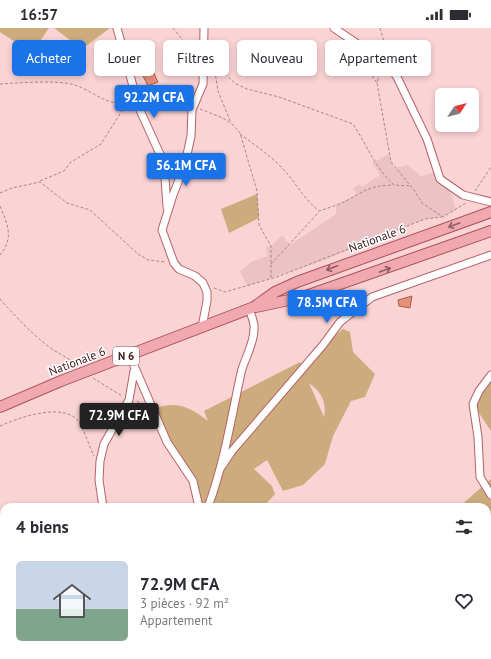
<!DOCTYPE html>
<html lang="fr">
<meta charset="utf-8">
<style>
:root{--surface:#fff;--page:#f2f2f3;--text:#2b2b33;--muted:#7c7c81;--accent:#1a73e8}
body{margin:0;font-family:"PT Sans",sans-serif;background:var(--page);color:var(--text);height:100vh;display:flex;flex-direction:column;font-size:15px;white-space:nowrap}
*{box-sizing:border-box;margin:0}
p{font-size:13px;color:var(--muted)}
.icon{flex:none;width:22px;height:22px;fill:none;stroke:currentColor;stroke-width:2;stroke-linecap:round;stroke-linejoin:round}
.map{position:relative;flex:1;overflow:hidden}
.details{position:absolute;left:0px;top:475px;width:491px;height:156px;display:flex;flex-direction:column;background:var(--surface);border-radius:12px 12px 0 0;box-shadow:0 2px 6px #0003}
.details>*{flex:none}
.hud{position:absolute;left:12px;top:12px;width:467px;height:36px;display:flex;gap:8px}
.needle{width:26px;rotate:55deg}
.tools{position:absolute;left:435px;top:60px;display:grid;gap:8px}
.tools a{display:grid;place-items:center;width:44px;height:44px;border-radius:6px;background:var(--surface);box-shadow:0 2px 6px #0003;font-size:20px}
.price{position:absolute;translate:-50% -34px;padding:0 9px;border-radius:4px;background:var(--accent);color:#fff;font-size:13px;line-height:26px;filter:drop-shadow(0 1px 2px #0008)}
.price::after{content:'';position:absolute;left:50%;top:24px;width:12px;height:9px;margin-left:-6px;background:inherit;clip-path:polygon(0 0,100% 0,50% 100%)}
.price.selected{background:#222;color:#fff}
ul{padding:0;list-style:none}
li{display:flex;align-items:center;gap:12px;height:100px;padding:0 16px}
li span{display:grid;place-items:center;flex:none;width:112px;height:80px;border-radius:6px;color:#555}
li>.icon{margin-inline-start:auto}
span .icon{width:48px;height:48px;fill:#fffc;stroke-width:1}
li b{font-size:17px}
h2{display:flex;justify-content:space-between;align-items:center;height:48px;padding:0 16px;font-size:17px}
.pill{padding:0 14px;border-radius:6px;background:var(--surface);box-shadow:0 2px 6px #0003;font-size:14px;line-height:36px}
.pill.selected{background:var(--accent);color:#fff}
.status{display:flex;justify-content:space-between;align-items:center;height:28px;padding:0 20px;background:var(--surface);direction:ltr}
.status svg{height:11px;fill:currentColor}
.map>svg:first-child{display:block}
.built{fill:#ecc3c4}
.green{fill:#ccab7c;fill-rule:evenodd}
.building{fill:#e59079;stroke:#ac5d47}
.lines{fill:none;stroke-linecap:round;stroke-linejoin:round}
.street-casing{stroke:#b66268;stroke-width:9}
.primary-casing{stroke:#ac535b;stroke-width:12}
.path{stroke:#ac8688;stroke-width:1;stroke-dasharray:3 2;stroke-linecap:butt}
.street{stroke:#fff;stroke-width:7}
.primary{stroke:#efa9af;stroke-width:10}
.oneway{stroke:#905e62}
.labels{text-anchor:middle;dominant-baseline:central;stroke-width:3;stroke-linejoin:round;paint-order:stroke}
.shield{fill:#fff;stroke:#7b6365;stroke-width:1}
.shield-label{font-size:11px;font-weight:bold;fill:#432023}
.street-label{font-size:12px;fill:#432023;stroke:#fff}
</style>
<div class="status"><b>16:57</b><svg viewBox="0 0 49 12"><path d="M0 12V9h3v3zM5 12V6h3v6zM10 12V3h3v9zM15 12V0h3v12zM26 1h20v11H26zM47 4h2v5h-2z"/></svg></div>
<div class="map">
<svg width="491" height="631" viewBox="0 0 491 631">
<rect width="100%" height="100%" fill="#fad3d4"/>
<path class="built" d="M 389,126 L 394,140 L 407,137 L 421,148 L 437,144 L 449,158 L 456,182 L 443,189 L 425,191 L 322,233 L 247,258 L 240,243 L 251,234 L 268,228 L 266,219 L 271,218 L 282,207 L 290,217 L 336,186 L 336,177 L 357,166 L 353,160 L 360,156 L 362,159 L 380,147 L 372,135 Z"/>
<path class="green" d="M 0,0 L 49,0 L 32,25 L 0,4 Z
M 54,0 L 110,0 L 82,21 Z
M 257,166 L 259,190 L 229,205 L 221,181 Z
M 343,301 L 350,304 L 353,324 L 375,346 L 365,369 L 351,373 L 333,408 L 325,436 L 303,457 L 283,463 L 267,432 L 254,441 L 272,458 L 275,466 L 263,479 L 199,479 L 193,453 L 152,382 C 174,372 189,378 208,393 L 204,383 L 300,334 L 304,343 L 323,317 ZM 309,355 C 321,364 327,373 324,389 Z
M 491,347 L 491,403 L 473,376 Z
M 491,451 L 491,631 L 427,631 L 425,627 L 487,627 L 487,479 L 459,479 Z"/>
<path class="building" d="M 144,25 L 158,54 L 148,58 L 134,30 Z
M 412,268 L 410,280 L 399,278 L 398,272 Z"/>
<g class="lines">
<g class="street-casing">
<path id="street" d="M 117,0 L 139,80 L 164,135 L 167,179
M 334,0 L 390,38 L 397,49 L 427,111 L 440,151 L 463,167 L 491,174
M 202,299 L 207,273 L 207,264 L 203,255 L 195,248 L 179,241 L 174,235 L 162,202 L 173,167 L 185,136 L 191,108 L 192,82 L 203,56 L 204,0
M 129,326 L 167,414 L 193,453 L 199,479
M 491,347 L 479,363 L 473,376 L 478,409 L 480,449 L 491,467
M 220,441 L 232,423 L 323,317 L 340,294 L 372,269 L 491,227
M 103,479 L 99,452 L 100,433 L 104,416 L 129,372 L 134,343
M 208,479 C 224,436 231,391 241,345 C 244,331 254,317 254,301 C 255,295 251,287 249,281
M 218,627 L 219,631
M 72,631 L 74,627"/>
</g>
<g class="primary-casing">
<path id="primary" d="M 256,279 L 303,269 L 491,203
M 0,379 L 61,353 L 254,279 L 275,264 L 297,254 L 491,184"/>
</g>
<path class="path" d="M 173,0 L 196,28
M 380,0 L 384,14 L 383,24
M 211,18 L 218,63 L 231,95
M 370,33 L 373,49 L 377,55
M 211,40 L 224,45 L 236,56 L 247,61 L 279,69 L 353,96 C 367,117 375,140 394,157 L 410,158
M 381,41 L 377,55 L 391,134 L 414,162 L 422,175 L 443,189 L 466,175
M 0,56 C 20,55 51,52 71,56 C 91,60 110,83 130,72
M 142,67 L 173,60 L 189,71
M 200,81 L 223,90 L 232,96 L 240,105 L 257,163 L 259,197 L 271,218 L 271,250
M 240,106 C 255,117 271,128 283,141 C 297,156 303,170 319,183 C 328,180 338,177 346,173 C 367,162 368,158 393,157
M 40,153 L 64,143 L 71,134 L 101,116 L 128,73
M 475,163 L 491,139
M 0,165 L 12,160 L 40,154 L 67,175 L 90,182 L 138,226 L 148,232 L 166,234
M 0,178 C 8,197 14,210 0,227
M 271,236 L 319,184
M 214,260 L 225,264 L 277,249 L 425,191 L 442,189
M 0,271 C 15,288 31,305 49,319 C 59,326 69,330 78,338
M 93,350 L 122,368
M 137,373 L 143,377
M 0,398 C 18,390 64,373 79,394 C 85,404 89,418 94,428"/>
<use href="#street" class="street"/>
<use href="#primary" class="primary"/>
</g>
<defs><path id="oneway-shaft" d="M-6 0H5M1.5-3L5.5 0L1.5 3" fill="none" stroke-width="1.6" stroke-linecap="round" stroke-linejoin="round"/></defs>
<g class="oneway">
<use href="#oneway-shaft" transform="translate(454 197) rotate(160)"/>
<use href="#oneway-shaft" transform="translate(332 240) rotate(159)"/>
<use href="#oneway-shaft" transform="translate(385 242) rotate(-20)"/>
</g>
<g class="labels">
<rect class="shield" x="113" y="319" width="26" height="18" rx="3"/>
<g class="shield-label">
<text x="126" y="328">N 6</text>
</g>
<g class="street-label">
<text transform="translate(377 210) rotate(-20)">Nationale 6</text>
<text transform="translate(77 333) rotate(-21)">Nationale 6</text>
</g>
</g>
</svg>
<div class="tools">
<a><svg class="needle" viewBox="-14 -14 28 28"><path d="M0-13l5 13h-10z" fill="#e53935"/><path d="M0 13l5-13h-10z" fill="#7c7c81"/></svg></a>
</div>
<b class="price" style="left:154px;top:91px">92.2M CFA</b>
<b class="price" style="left:186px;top:159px">56.1M CFA</b>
<b class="price" style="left:327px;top:296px">78.5M CFA</b>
<b class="price selected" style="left:119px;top:409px">72.9M CFA</b>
<div class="hud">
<a class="pill selected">Acheter</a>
<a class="pill">Louer</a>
<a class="pill">Filtres</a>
<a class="pill">Nouveau</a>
<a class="pill">Appartement</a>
</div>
<section class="details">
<h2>4 biens<svg class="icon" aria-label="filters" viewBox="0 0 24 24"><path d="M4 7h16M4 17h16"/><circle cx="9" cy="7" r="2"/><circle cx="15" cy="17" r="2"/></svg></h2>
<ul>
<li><span style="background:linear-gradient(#c9d6e8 60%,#7fa58c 0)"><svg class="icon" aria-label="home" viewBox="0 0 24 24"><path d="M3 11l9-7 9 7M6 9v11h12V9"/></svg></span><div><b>72.9M CFA</b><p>3 pièces · 92 m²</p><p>Appartement</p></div><svg class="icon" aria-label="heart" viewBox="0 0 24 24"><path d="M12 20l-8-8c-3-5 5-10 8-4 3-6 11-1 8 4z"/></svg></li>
</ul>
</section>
</div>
